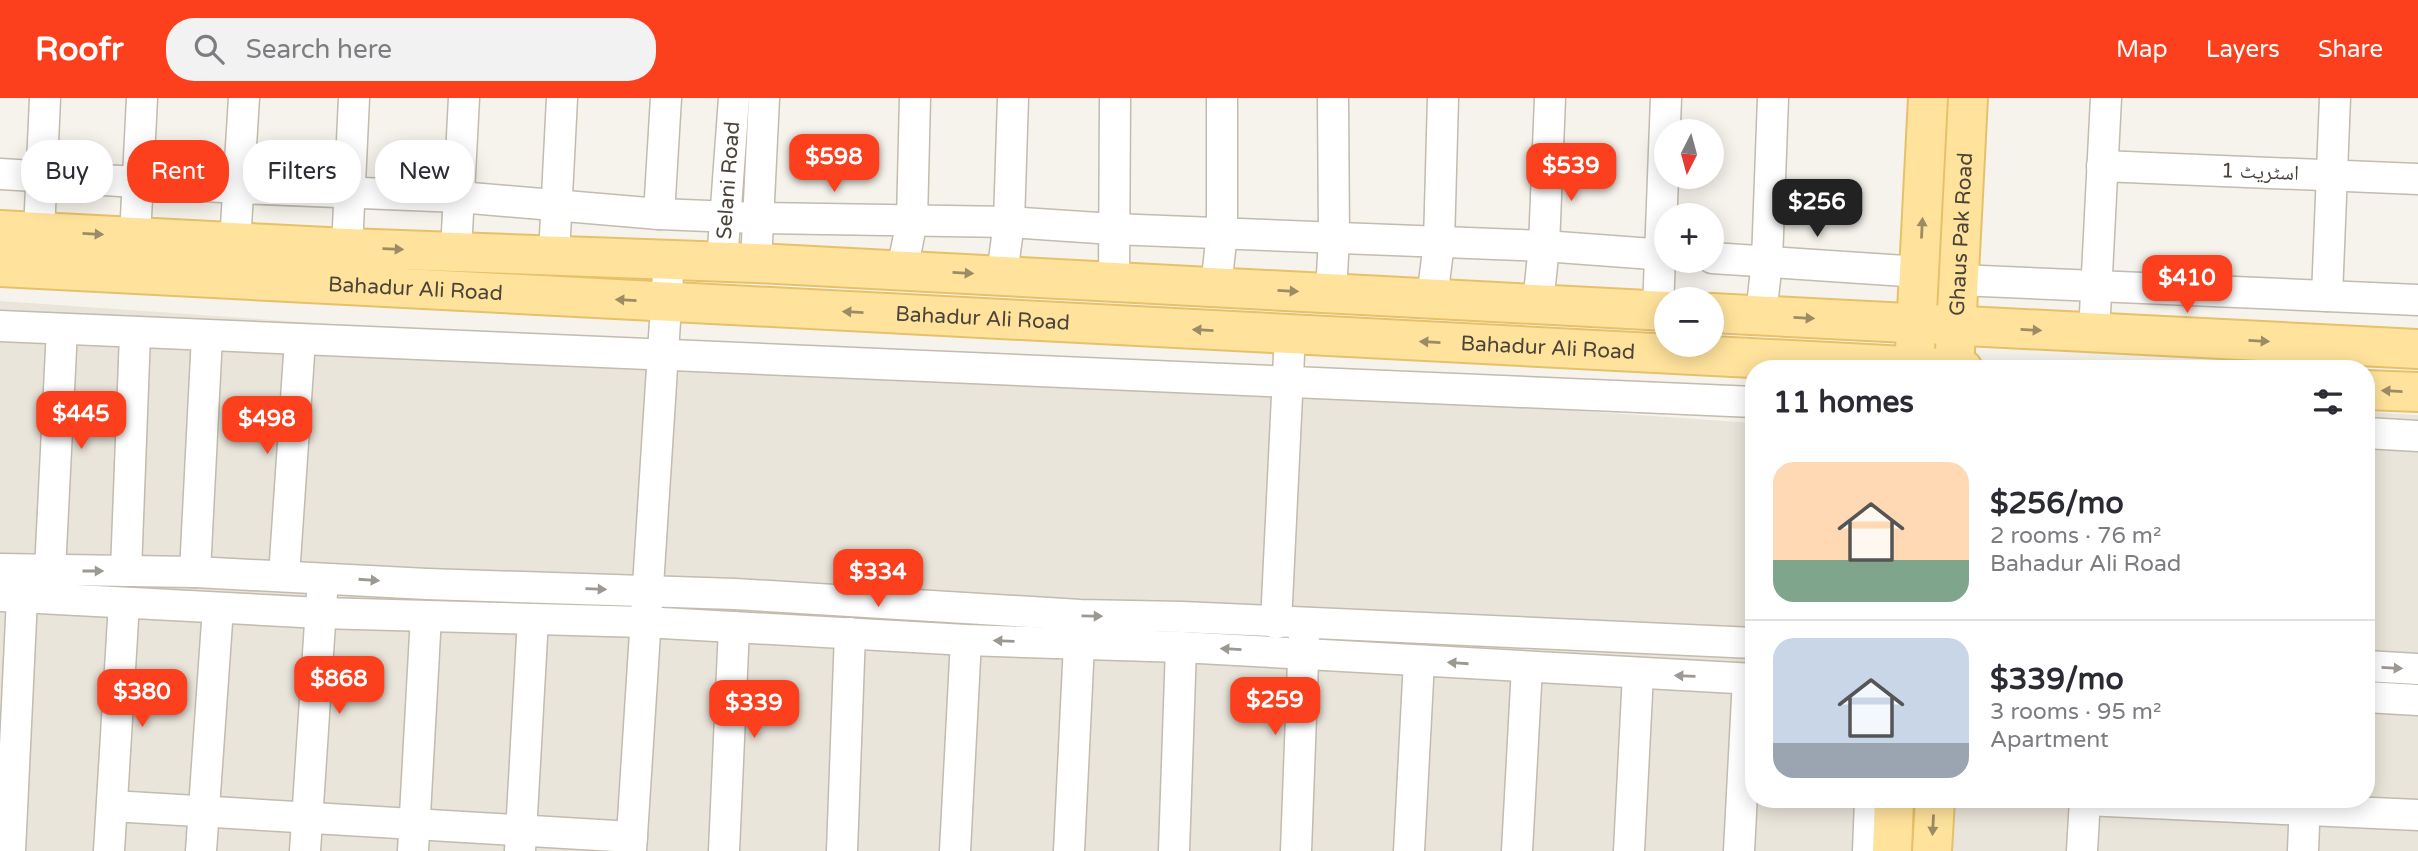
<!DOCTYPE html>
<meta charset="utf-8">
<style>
:root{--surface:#fff;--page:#f2f2f3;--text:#2b2b33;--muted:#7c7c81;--line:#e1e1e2;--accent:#fc3f1d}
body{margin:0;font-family:"Varela Round","Noto Naskh Arabic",sans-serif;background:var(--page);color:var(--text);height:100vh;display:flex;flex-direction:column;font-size:26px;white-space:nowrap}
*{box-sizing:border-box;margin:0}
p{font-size:23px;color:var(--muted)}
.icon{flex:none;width:38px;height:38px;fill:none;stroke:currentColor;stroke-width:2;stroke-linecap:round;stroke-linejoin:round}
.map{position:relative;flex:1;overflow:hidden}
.sheet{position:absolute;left:1745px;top:262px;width:630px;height:448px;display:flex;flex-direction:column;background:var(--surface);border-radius:28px;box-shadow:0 4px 18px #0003}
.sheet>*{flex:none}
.banner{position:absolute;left:21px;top:42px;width:665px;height:63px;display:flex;gap:14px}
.needle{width:46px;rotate:186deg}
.controls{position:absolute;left:1654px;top:21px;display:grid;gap:14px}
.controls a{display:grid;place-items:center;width:70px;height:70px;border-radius:50%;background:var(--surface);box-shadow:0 4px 18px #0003;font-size:35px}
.price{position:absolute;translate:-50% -60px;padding:0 16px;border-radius:14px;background:var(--accent);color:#fff;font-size:23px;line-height:46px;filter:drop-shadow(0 2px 4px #0008)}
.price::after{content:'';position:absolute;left:50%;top:42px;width:21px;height:16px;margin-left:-10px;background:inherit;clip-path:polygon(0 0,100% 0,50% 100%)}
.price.active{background:#222;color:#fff}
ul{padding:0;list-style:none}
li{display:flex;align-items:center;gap:21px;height:175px;padding:0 28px}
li+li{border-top:2px solid var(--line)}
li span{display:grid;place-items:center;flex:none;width:196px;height:140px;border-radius:21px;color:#555}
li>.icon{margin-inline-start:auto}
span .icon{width:84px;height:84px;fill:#fffc;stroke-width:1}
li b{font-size:30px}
h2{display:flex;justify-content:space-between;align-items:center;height:84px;padding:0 28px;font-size:30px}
.pill{padding:0 24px;border-radius:28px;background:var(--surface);box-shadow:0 4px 18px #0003;font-size:24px;line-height:63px}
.pill.active{background:var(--accent);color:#fff}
header{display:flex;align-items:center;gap:42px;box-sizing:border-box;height:98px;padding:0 35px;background:var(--accent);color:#fff}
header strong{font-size:33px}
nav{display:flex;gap:38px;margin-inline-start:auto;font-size:24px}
.search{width:490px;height:63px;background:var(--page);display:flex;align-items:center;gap:18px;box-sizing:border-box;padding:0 24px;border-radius:28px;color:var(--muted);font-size:26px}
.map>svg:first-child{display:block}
.residential{fill:#eae5da}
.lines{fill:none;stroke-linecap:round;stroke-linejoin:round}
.minor-casing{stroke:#c2bbae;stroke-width:33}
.major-casing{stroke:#e6c16a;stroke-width:42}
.minor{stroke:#fff;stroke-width:30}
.major{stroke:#ffe39c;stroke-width:38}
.oneway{fill:#9c8c66}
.oneway2{fill:#9c9892}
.labels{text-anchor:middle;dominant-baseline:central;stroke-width:5;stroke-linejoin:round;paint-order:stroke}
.street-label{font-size:21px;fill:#4b4439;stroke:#fff}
</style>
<header>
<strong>Roofr</strong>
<div class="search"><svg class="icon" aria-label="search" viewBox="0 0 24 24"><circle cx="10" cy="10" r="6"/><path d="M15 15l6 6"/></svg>Search here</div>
<nav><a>Map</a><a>Layers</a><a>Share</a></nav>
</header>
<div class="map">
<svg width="2418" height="753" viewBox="0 0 2418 753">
<rect width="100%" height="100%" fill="#f6f3ec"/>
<path class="residential" d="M 0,203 L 1753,325 L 1754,702 L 1861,702 L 1859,753 L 0,753 Z
M 2366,314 L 2418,317 L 2418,753 L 1948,753 L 1951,702 L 2366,702 Z"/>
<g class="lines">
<g class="minor-casing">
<g id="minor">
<path d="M 2102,68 L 2418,81"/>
<path d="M 0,76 L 239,90 L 459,99 L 659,116 L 757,120 L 1009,124 L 1113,131 L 1544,148 L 1666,157"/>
<path d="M 659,116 L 666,0"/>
<path d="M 39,134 L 45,0"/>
<path d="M 135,139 L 142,0"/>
<path d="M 235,144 L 244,0"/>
<path d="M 347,150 L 354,0"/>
<path d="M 456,153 L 464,0"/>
<path d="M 554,157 L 562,0"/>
<path d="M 1712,160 L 1920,174"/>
<path id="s1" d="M 722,164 L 734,0"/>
<path d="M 756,165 L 764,0"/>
<path d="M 902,172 L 912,123 L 915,0"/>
<path d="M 1002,177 L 1009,124 L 1013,0"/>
<path d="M 1959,182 L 2418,202"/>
<path d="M 1114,184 L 1115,0"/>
<path d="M 1216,189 L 1222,135 L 1222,0"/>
<path d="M 1331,195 L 1334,140 L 1333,0"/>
<path d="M 2327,198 L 2335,0"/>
<path d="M 1432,200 L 1439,145 L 1443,0"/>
<path d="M 1538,206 L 1544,148 L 1550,0"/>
<path d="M 1658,212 L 1666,0"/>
<path d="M 1761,217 L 1767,163 L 1773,0"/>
<path d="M 0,228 L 1754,304"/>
<path d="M 2094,235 L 2106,0"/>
<path d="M 2366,335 L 2418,338"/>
<path d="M 0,471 L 195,474 L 427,486 L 735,496 L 1080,517 L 1182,519 L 1754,545"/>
<path d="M 50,473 L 62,231"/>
<path d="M 126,473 L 135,236"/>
<path d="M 195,474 L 207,238"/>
<path d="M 284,478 L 300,242"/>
<path d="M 0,498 L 320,515 L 644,524 L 966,542 L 1181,549 L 1754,581"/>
<path d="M 1276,525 L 1290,236"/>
<path d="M 2366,568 L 2418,571"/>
<path d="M 2366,599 L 2418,602"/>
<path d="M 2085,702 L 2418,717"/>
<path d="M 112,708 L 632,739"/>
<path d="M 10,753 L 22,500"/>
<path d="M 109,753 L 124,505"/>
<path d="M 201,753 L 218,510"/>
<path d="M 305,753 L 322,495"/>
<path d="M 413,753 L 426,518"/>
<path d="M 520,753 L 533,521"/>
<path d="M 631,753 L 669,161"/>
<path d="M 724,753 L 734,529"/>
<path d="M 842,753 L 850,535"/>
<path d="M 955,753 L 966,542"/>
<path d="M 1069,753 L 1079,546"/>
<path d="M 1174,753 L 1181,549"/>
<path d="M 1296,753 L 1304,537"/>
<path d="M 1409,753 L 1419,563"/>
<path d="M 1517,753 L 1527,569"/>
<path d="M 1629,753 L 1638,576"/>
<path d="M 1739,753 L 1748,581"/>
<path d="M 1868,753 L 1870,702"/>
<path d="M 2082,753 L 2085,702"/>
<path d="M 2303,753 L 2305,702"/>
</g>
</g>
<g class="major-casing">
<g id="major">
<path d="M 0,132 L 347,150 L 756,165 L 1666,213"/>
<path id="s2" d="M 0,169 L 1963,271"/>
<path d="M 1712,215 L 2418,251"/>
<path d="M 1915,252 L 1928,0"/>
<path id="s3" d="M 1955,253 L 1968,0"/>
<path d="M 2366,292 L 2418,294"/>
<path d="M 1892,753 L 1894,702"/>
<path d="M 1932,753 L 1935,702"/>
</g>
</g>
<use href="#minor" class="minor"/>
<use href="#major" class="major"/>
</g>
<defs><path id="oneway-solid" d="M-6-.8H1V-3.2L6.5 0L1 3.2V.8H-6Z" transform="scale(1.75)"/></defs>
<g class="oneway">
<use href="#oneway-solid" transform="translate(1922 130) rotate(-87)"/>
<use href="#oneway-solid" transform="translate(93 136) rotate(3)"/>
<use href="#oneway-solid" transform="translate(393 151) rotate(2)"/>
<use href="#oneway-solid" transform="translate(963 175) rotate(3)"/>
<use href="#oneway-solid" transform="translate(1288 193) rotate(3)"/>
<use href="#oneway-solid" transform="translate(626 202) rotate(-177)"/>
<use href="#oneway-solid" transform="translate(853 214) rotate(-177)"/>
<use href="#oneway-solid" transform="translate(1804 220) rotate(3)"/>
<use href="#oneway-solid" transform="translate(1203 232) rotate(-177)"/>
<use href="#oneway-solid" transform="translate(2031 232) rotate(3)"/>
<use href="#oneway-solid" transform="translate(2259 243) rotate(3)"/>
<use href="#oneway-solid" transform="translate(1430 244) rotate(-177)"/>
<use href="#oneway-solid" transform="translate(2392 293) rotate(-177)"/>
<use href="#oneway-solid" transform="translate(1933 727) rotate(93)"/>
</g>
<g class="oneway2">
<use href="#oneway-solid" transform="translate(93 473)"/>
<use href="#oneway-solid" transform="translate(369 482) rotate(4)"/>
<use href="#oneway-solid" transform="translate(596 491) rotate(2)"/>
<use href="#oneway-solid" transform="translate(1092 518) rotate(1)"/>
<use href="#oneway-solid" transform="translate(1004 543) rotate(-178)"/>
<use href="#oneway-solid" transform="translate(1231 551) rotate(-177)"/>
<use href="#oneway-solid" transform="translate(1458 565) rotate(-176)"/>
<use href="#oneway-solid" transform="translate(2392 570) rotate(3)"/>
<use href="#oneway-solid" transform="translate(1685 578) rotate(-178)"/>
</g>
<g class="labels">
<g class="street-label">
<text transform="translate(2260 74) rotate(2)">اسٹریٹ 1</text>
<text stroke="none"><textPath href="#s1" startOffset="82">Selani Road</textPath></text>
<text stroke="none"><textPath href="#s3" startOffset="117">Ghaus Pak Road</textPath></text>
<text stroke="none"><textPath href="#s2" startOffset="416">Bahadur Ali Road</textPath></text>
<text stroke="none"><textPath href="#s2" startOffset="984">Bahadur Ali Road</textPath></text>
<text stroke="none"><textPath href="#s2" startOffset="1550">Bahadur Ali Road</textPath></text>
</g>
</g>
</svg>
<div class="controls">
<a><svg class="needle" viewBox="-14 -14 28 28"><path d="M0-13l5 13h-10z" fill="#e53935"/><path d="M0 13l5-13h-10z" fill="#7c7c81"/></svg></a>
<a>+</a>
<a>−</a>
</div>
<b class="price" style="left:834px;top:96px">$598</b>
<b class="price" style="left:1571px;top:105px">$539</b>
<b class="price active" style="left:1817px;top:141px">$256</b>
<b class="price" style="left:2187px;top:217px">$410</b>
<b class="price" style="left:81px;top:353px">$445</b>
<b class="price" style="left:267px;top:358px">$498</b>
<b class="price" style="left:878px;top:511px">$334</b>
<b class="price" style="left:339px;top:618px">$868</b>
<b class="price" style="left:142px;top:631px">$380</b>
<b class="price" style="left:1275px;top:639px">$259</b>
<b class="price" style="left:754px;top:642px">$339</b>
<div class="banner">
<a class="pill">Buy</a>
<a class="pill active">Rent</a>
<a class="pill">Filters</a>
<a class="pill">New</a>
</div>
<section class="sheet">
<h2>11 homes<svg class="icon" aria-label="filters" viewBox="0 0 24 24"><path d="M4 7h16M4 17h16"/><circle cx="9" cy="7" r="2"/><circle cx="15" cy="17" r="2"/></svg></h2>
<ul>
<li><span style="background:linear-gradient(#ffd9b3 70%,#7fa58c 0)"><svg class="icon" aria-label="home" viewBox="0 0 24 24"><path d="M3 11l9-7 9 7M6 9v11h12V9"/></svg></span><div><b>$256/mo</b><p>2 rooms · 76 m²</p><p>Bahadur Ali Road</p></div></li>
<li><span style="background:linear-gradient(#c9d6e8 75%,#9aa5b1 0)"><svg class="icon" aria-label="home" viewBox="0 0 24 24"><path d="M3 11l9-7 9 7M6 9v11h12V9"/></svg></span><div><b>$339/mo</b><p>3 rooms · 95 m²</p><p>Apartment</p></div></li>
</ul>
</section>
</div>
